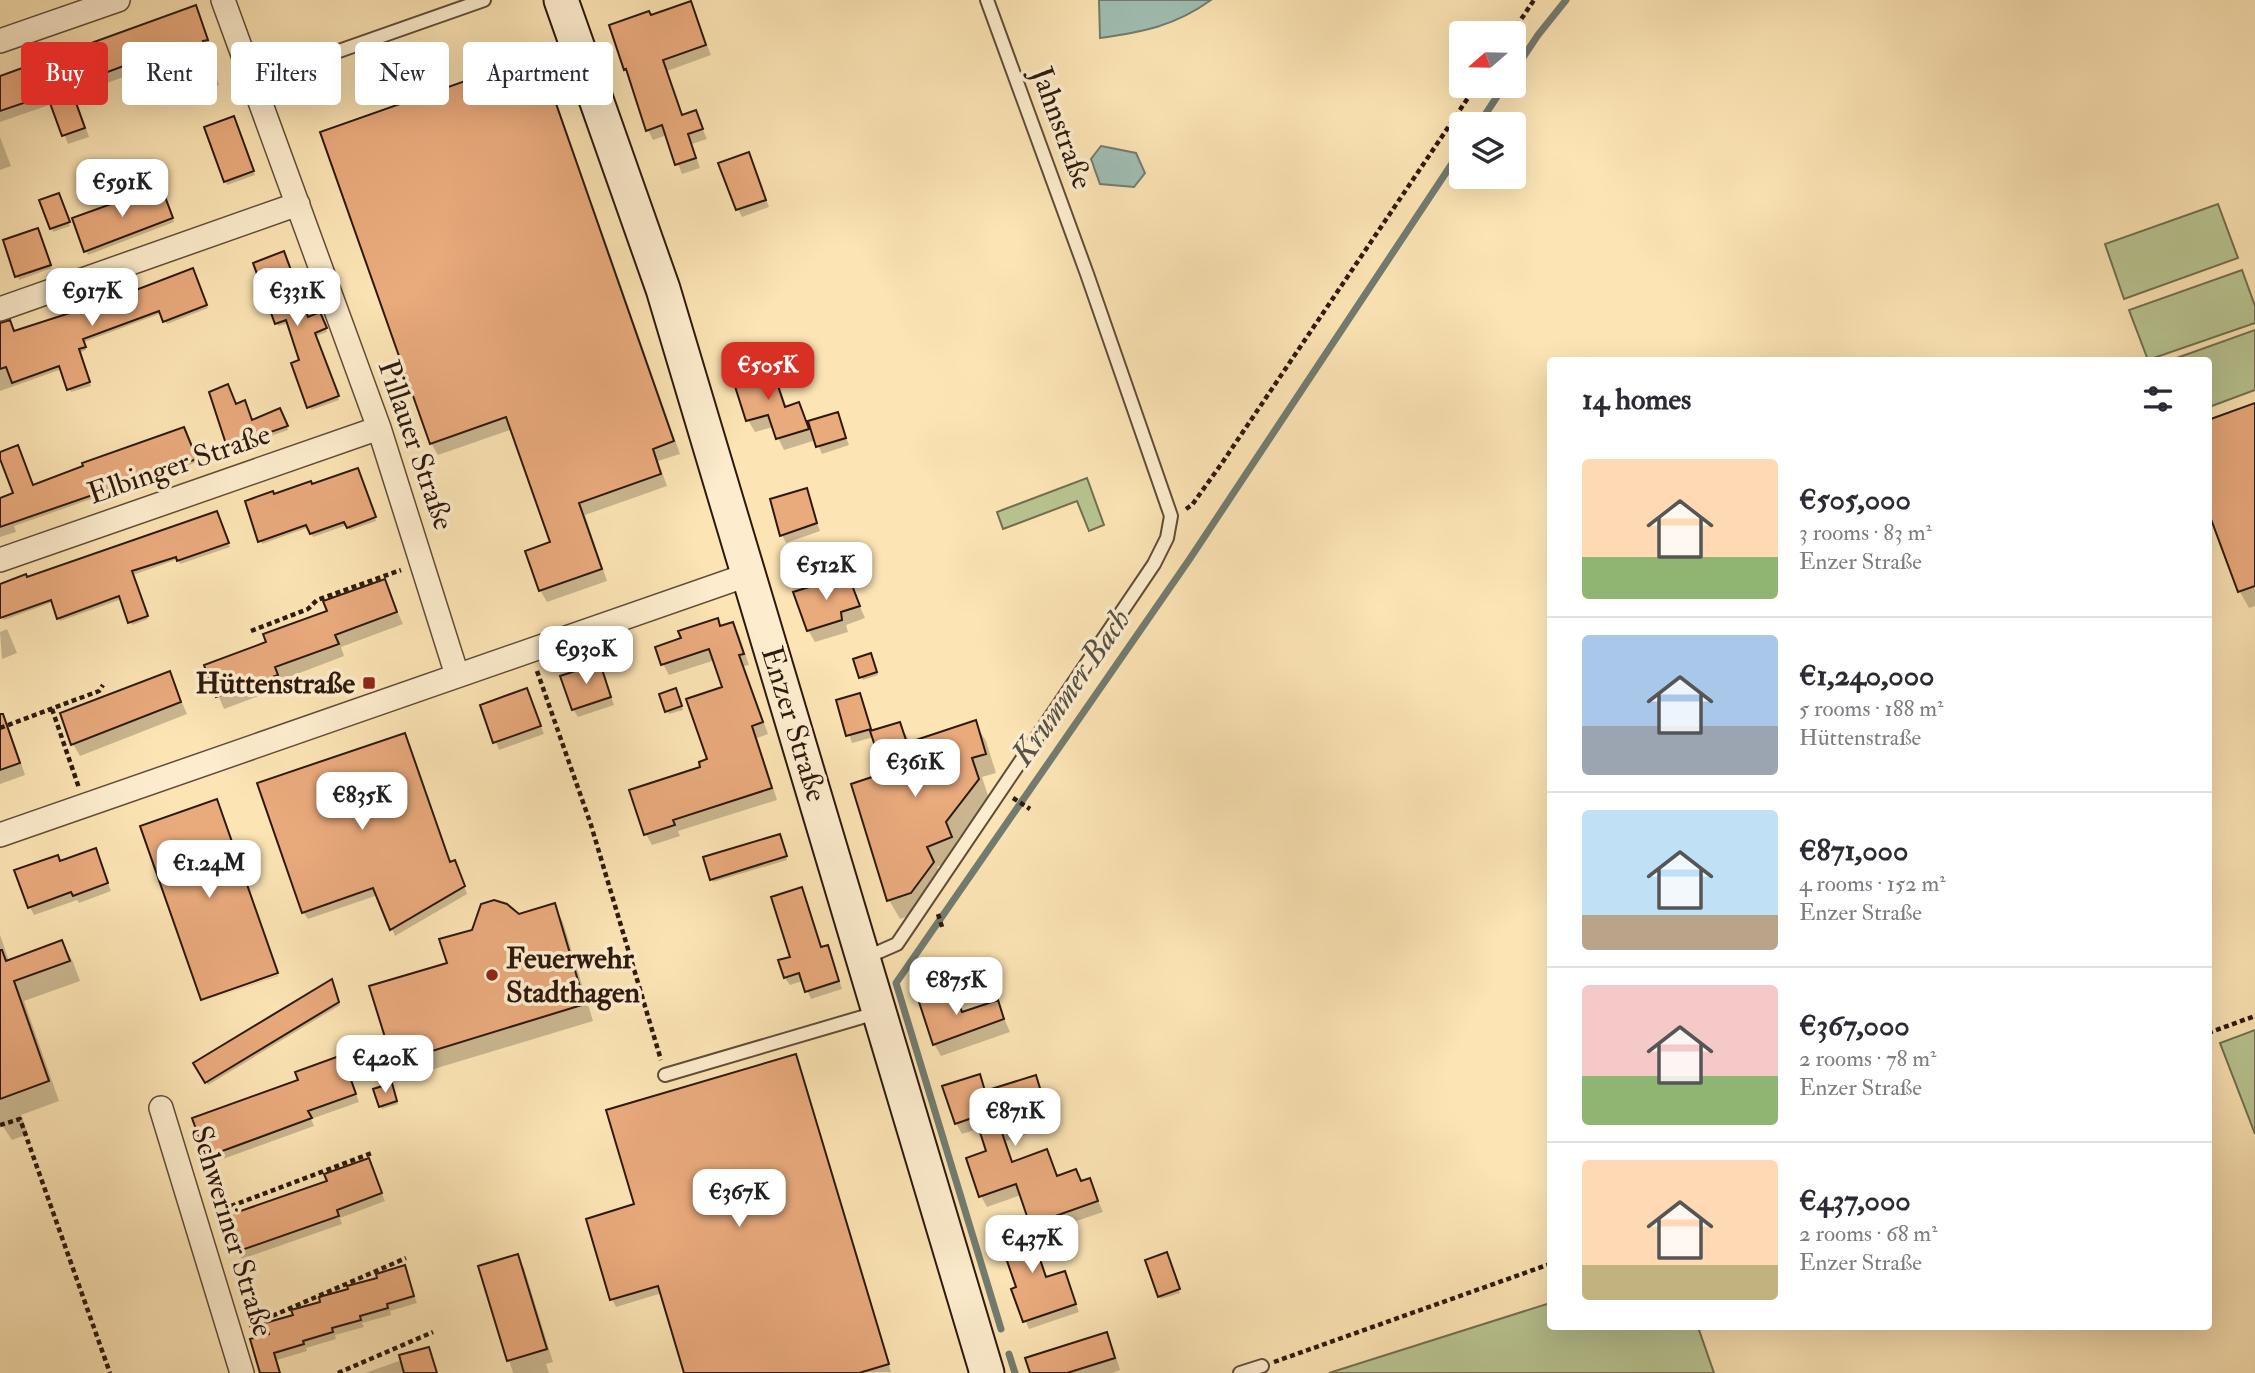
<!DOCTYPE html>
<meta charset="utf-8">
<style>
:root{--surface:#fff;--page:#f2f2f3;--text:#2b2b33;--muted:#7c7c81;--line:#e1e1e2;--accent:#d93025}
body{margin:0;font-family:"IM FELL Double Pica",serif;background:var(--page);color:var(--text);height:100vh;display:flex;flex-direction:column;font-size:26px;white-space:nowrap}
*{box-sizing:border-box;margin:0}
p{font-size:23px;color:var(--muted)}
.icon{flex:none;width:38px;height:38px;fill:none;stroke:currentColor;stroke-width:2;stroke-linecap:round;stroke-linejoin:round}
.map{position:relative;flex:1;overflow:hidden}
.panel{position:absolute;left:1547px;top:357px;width:665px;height:973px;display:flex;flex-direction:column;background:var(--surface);border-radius:7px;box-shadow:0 7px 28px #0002}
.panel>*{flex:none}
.banner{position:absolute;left:21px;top:42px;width:665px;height:63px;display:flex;gap:14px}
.needle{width:46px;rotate:250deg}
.buttons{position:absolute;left:1449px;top:21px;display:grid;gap:14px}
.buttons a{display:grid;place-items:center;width:77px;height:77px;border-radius:7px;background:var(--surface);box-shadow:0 7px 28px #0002;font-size:35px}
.price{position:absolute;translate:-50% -60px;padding:0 16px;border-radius:14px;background:#fff;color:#222;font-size:23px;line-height:46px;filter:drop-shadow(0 2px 4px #0008)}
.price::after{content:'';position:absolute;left:50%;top:42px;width:21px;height:16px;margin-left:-10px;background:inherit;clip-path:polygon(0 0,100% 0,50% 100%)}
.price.active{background:var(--accent);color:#fff}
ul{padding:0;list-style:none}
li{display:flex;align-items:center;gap:21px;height:175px;padding:0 35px}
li+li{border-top:2px solid var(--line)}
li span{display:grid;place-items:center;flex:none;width:196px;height:140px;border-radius:7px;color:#555}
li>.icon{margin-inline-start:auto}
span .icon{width:84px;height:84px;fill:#fffc;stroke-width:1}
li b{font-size:30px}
h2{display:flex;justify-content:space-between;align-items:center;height:84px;padding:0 35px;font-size:30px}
.chip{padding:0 24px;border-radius:7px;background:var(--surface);box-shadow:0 7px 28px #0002;font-size:24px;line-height:63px}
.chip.active{background:var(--accent);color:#fff}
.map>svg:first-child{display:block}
.green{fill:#b8c592;stroke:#726f50;stroke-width:2}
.water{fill:#a0beb2;stroke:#727c70;stroke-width:2}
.shadow{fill:#0003}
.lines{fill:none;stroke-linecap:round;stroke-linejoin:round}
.stream{stroke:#727c70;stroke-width:7}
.building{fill:#e9aa7c;stroke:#2d190e;stroke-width:2}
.lane-casing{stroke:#614c38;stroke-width:16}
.street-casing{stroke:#614c38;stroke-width:26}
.secondary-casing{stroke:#2d190e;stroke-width:37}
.path{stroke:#2d190e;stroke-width:4.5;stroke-dasharray:5 3.5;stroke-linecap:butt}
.lane{stroke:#fdedce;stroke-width:12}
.street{stroke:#fdedce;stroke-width:23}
.secondary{stroke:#fdedce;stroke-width:33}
.poi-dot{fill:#8f2418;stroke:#fdedce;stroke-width:2.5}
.labels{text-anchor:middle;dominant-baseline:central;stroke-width:7;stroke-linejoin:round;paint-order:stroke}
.street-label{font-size:30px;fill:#2d190e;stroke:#fdedce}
.poi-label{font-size:30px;font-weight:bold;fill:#2d190e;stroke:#fdedce;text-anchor:end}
.water-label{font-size:32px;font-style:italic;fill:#555347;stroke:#fdedce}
</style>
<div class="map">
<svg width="2255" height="1373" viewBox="0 0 2255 1373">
<rect width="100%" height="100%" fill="#fce4b4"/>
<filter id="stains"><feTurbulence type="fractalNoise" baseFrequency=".00286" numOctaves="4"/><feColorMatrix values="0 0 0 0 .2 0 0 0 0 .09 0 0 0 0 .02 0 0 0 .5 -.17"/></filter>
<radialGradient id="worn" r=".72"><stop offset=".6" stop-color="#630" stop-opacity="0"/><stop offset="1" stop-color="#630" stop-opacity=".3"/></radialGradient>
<path class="green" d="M 2218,204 L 2238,258 L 2124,299 L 2105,244 Z
M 2242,270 L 2255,306 L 2255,323 L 2148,360 L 2129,310 Z
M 2255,330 L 2255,390 L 2209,407 L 2208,360 L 2171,360 Z
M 1087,478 L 1104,525 L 1089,531 L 1077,501 L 1003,529 L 997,512 Z
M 2255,1030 L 2255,1134 L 2220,1043 Z
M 1550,1303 L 1550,1326 L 1698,1327 L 1714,1373 L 1329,1373 Z"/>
<path class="water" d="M 1099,0 L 1211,0 C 1175,26 1143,32 1100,38 Z
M 1101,146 L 1136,153 L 1145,173 L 1134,187 L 1100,184 L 1091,159 Z"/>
<path class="shadow" d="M 690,3 L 711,55 L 667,71 L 683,116 L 695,112 L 707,139 L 692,144 L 700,168 L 682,174 L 667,135 L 653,140 L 648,130 L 631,79 L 626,69 L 651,17 Z
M 195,7 L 212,49 L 207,51 L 219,85 L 200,91 L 187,58 L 150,71 L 148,68 L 74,95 L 89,137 L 68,144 L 52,104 L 0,122 L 0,77 Z
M 538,57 L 545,69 L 680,454 L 658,461 L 667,486 L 585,515 L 607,581 L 547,602 L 540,590 L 552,543 L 513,429 L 438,455 L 431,443 Z
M 235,121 L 255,175 L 227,185 L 206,128 Z
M 0,137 L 11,166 L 0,170 Z
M 752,162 L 769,207 L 742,217 L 738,209 Z
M 162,191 L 174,222 L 88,255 L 74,219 Z
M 60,199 L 70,226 L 53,232 L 42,201 Z
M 39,233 L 52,268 L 19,280 L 5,241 Z
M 284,253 L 308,319 L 321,317 L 327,332 L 316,336 L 339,400 L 311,410 L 301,362 L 289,323 L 278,326 L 277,323 Z
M 194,273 L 208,308 L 167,324 L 162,313 L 84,342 L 86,350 L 79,353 L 91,386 L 71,392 L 62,369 L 0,391 L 0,336 Z
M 770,367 L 777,379 L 787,408 L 798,404 L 808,423 L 837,414 L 849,445 L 822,454 L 816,440 L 784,450 L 773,427 L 755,432 L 748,420 Z
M 211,393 L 252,422 L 282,413 L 288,430 L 230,450 Z
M 2255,405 L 2255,606 L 2249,608 L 2240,592 L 2208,505 Z
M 185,432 L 197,462 L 14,526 L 16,532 L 0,537 L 0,500 Z
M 359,473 L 376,521 L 350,530 L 347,525 L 313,537 L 309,527 L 262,544 L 247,502 Z
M 806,490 L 820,531 L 786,543 L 782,535 Z
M 218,516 L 230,547 L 180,564 L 178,559 L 133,575 L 148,619 L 132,625 L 122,599 L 60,621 L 53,602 L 4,620 L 2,617 L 0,611 L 0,585 L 27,579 Z
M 847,577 L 865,618 L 846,625 L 848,632 L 815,642 L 808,630 Z
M 384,581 L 403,624 L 341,647 L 344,656 L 281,680 L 283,687 L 224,709 L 206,666 L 268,643 Z
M 717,620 L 721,628 L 733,624 L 739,635 L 749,665 L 744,666 L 768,734 L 757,738 L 777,800 L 678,831 L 680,836 L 652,845 L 646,834 L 709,760 L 724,688 L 715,660 L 669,675 L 663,664 L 683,639 Z
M 7,629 L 17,653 L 2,659 L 0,632 Z
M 872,658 L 878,675 L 863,680 L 861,677 Z
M 169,673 L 187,714 L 80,756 L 73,744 Z
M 603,673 L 614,705 L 578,717 L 573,709 Z
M 527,690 L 544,734 L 499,750 L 482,706 Z
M 677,693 L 683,710 L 669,714 L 667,711 Z
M 859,695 L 872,732 L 899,724 L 911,743 L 975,723 L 986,741 L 996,773 L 982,777 L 989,799 L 956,842 L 961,856 L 937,867 L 944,882 L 922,912 L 900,919 L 889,900 L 886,774 L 874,737 L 852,743 L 838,702 Z
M 8,733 L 15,745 L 25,775 L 0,784 L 0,736 Z
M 404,735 L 450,863 L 458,869 L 467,894 L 395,936 L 378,895 L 308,919 L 303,912 Z
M 781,839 L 787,860 L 713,882 L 711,879 Z
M 95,850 L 111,891 L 79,903 L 77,900 L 34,915 L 30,907 L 60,863 Z
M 801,889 L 822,948 L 827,947 L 831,955 L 842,989 L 811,999 L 803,981 L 790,985 L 785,978 L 792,958 Z
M 554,906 L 563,922 L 593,1021 L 404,1078 L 395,1062 L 449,964 L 518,916 Z
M 0,935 L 9,961 L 62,942 L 73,962 L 80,981 L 24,1001 L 59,1101 L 21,1115 L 28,1134 L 12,1140 L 0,1122 Z
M 278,975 L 278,976 L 204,1001 Z
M 333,984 L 340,1005 L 208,1085 L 195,1064 Z
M 954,993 L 963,1013 L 997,1002 L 1010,1032 L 941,1056 L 934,1044 Z
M 795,1056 L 799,1063 L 891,1372 L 686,1373 L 662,1293 L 616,1307 L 612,1299 L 636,1206 Z
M 345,1065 L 359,1102 L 311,1119 L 314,1126 L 212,1163 L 208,1156 L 300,1081 Z
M 979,1076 L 987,1092 L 1035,1077 L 1041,1087 L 1052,1126 L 1006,1141 L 1013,1164 L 1046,1152 L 1058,1178 L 1082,1183 L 1089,1180 L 1103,1212 L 1038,1234 L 1021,1195 L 987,1207 L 981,1196 L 988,1152 L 980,1128 L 962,1134 L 956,1123 Z
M 393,1088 L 398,1104 L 382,1109 L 380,1106 Z
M 368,1160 L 385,1201 L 340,1218 L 342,1224 L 242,1259 L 226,1218 L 329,1182 Z
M 1029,1228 L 1047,1278 L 1064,1273 L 1079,1312 L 1029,1329 L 1013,1290 L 1019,1288 Z
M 517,1256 L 524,1268 L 553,1362 L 546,1364 L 549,1373 L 513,1373 L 481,1267 Z
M 1168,1258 L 1180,1293 L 1161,1299 L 1159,1296 Z
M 404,1267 L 417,1303 L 390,1311 L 391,1315 L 362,1323 L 364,1327 L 335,1335 L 336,1339 L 306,1348 L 307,1351 L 277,1360 L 280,1372 L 261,1373 L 271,1335 L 295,1316 Z
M 1106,1335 L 1113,1347 L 1120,1370 L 1112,1373 L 1032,1373 Z
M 428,1349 L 437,1373 L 365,1373 L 402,1360 Z"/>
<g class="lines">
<path class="stream" d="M 1514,71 L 1538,35 L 1566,0
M 1479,124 L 1504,86
M 1001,1329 L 896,983 L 1189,560 L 1461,150
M 1009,1354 L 1015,1373"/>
</g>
<path class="building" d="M 691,1 L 706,45 L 663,60 L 682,115 L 696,110 L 703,129 L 688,134 L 696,158 L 675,165 L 662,125 L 646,131 L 626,69 L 624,70 L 609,25 L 649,11 L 651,15 Z
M 196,5 L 208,40 L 203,41 L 216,75 L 194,83 L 182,49 L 143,63 L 142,59 L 70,86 L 85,128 L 62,136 L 47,95 L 0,111 L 0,76 Z
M 539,55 L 674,441 L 653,449 L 661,474 L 579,503 L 602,569 L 539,591 L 525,551 L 550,542 L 506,417 L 430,444 L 320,132 Z
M 234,116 L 254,171 L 224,182 L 204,127 Z
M 749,152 L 766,200 L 736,210 L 718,163 Z
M 161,186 L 173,218 L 84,252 L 72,218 Z
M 59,193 L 70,222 L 50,229 L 39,200 Z
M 38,228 L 51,265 L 15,277 L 3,240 Z
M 284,251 L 308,317 L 320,312 L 327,328 L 315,333 L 339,396 L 307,408 L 291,363 L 299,360 L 286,320 L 275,324 L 253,263 Z
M 193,268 L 207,305 L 163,322 L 159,311 L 83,339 L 86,347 L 79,349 L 90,382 L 67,390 L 59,366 L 12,383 L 6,367 L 0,369 L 0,323 L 10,320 L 14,331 L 101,303 L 100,301 L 135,287 L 136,290 Z
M 771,365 L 785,407 L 799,402 L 809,429 L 776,439 L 768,415 L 746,421 L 732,377 Z
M 228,384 L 236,404 L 245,400 L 252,420 L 280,408 L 288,426 L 227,447 L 209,392 Z
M 2255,403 L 2255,586 L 2238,592 L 2208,511 L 2208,420 Z
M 838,412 L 846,438 L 816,447 L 808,421 Z
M 184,427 L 197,459 L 0,527 L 0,498 L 13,493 L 0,459 L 0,452 L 18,445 L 33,485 L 83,466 L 82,463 Z
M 358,468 L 376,517 L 347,528 L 344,522 L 310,534 L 306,525 L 258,542 L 245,501 L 273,491 L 274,494 L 311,481 L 312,484 Z
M 807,488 L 817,523 L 780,536 L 770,499 Z
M 217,511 L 229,543 L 177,561 L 176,557 L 132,571 L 148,616 L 128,623 L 119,596 L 57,619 L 51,600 L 0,618 L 0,584 L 26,574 L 27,577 Z
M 848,575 L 860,606 L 841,612 L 842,620 L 807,631 L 793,592 Z
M 385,579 L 397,612 L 335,635 L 339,644 L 275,667 L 278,675 L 216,697 L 204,665 L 266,642 L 263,634 L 327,611 L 323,601 Z
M 718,618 L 720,626 L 733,622 L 744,654 L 739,655 L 763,722 L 752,726 L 772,788 L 673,820 L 675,825 L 644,835 L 629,790 L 700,767 L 699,762 L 707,759 L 686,699 L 722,687 L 709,649 L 661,665 L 655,647 L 681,638 L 678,631 Z
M 871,653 L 877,672 L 859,678 L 853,659 Z
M 600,663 L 611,697 L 572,710 L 560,676 Z
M 170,671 L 181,702 L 71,745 L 60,713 Z
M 527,688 L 541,726 L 493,743 L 480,705 Z
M 676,688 L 682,706 L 665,712 L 659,694 Z
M 860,693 L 871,729 L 846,736 L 836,700 Z
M 0,714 L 3,714 L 20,763 L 0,770 Z
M 976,720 L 986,754 L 972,758 L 979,779 L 946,822 L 952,837 L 927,847 L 934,862 L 911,893 L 887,901 L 851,784 L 884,773 L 870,731 L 900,722 L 907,743 Z
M 405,733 L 450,862 L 455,860 L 465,886 L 390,930 L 373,888 L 302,913 L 257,783 Z
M 217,799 L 278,973 L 201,1000 L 140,826 Z
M 780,834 L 787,856 L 710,880 L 703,857 Z
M 96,848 L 108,883 L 73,896 L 71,892 L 28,908 L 14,870 L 58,855 L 60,861 Z
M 802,887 L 821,947 L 828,945 L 839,981 L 805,992 L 799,973 L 784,978 L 778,960 L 790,957 L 771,897 Z
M 494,900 L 507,904 L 519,914 L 555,903 L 585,1004 L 393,1063 L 369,986 L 447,963 L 439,939 L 472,930 L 481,904 Z
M 62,940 L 70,961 L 14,981 L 49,1081 L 0,1099 L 0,950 L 2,950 L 6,961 Z
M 332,979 L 339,1002 L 205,1083 L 193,1063 Z
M 954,991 L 962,1012 L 998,1000 L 1004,1019 L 933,1045 L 919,1002 Z
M 796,1054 L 889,1364 L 859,1373 L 684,1373 L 658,1286 L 610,1300 L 586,1219 L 634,1204 L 606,1110 Z
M 342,1055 L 356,1094 L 308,1111 L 312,1118 L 206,1157 L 192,1118 L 298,1080 L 295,1072 Z
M 980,1074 L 985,1091 L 1036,1075 L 1048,1115 L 1001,1130 L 1012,1162 L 1047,1149 L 1057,1176 L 1076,1169 L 1081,1181 L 1090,1178 L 1098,1201 L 1030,1225 L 1016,1184 L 979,1197 L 966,1158 L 986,1151 L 975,1117 L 955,1124 L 942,1086 Z
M 392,1083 L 397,1101 L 379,1107 L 373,1089 Z
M 369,1158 L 382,1193 L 337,1210 L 339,1216 L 236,1252 L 223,1217 L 327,1181 L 324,1174 Z
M 1026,1218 L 1046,1277 L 1065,1271 L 1076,1304 L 1023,1322 L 1011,1289 L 1016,1287 L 996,1229 Z
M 1167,1252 L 1180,1289 L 1158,1297 L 1145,1260 Z
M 518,1254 L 547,1349 L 507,1361 L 478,1266 Z
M 405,1265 L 414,1296 L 387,1304 L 388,1308 L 360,1316 L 361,1320 L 332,1328 L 333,1332 L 303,1341 L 304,1344 L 274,1353 L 280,1373 L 260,1373 L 250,1339 L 269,1334 L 265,1323 L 293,1315 L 291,1310 L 320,1302 L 319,1297 L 348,1289 L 347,1286 L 377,1278 L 376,1274 Z
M 1107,1332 L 1115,1358 L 1067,1373 L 1030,1373 L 1025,1358 Z
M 429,1347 L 437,1373 L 404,1373 L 399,1355 Z"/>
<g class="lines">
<g class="lane-casing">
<path id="lane" d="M 299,65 L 484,0
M 865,958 L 897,944 L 1154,564 L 1167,538 L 1171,516 L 1087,274 L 987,0
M 665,1075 L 876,1013
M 1240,1373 L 1262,1366"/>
</g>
<g class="street-casing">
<path id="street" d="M 223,0 L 379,428 L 457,675
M 0,41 L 118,0
M 0,309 L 298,204
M 0,560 L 379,428
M 0,835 L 750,574
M 161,1108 L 242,1373"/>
</g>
<g class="secondary-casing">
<path id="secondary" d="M 561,0 L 663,289 L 987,1373"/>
</g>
<path class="path" d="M 1512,33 L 1534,0
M 1186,509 L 1192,505 L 1222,463 L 1476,86
M 251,631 L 308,609 L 317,600 L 401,570
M 537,671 L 591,825 L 661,1060
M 52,709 L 79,788
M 0,728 L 99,691 L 103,685
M 1013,798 L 1030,809
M 938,914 L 943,930
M 2208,1033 L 2255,1016
M 0,1125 L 20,1119 L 110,1373
M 215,1212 L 372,1153
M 249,1326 L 406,1258
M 1274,1362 L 1550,1264
M 338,1373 L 433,1332"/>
<use href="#lane" class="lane"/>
<use href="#street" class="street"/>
<use href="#secondary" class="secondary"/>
</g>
<g class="poi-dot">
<rect x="362" y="676" width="14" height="14" rx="3.5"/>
<circle cx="492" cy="975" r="7"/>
</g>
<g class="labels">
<g class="street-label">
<text transform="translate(1062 128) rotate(70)">Jahnstraße</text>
<text transform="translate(416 445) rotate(71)">Pillauer Straße</text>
<text transform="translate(179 464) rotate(-19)">Elbinger Straße</text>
<text transform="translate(794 724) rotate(73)">Enzer Straße</text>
<text transform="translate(232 1231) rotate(73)">Schweriner Straße</text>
</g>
<g class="poi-label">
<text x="355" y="683">Hüttenstraße</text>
<text x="506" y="958" text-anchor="start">Feuerwehr<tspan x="506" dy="34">Stadthagen</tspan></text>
</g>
<g class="water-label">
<text transform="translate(1071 687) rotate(-55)">Krummer Bach</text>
</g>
</g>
<rect width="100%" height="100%" filter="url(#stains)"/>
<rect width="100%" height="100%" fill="url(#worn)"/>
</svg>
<div class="buttons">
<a><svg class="needle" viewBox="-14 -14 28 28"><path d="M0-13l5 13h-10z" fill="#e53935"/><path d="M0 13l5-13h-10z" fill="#7c7c81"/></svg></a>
<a><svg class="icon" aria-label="layers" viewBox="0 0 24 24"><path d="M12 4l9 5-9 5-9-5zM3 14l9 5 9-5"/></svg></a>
</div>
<b class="price" style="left:122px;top:219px">€591K</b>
<b class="price" style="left:92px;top:328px">€917K</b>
<b class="price" style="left:297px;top:328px">€331K</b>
<b class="price active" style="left:768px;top:402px">€505K</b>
<b class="price" style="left:826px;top:602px">€512K</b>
<b class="price" style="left:586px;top:686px">€930K</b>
<b class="price" style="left:915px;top:799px">€361K</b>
<b class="price" style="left:362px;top:832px">€835K</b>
<b class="price" style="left:209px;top:900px">€1.24M</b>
<b class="price" style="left:956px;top:1017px">€875K</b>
<b class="price" style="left:385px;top:1095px">€420K</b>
<b class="price" style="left:1015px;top:1148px">€871K</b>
<b class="price" style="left:739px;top:1229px">€367K</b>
<b class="price" style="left:1032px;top:1275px">€437K</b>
<div class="banner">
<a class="chip active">Buy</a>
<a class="chip">Rent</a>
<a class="chip">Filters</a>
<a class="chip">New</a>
<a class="chip">Apartment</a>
</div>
<section class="panel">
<h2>14 homes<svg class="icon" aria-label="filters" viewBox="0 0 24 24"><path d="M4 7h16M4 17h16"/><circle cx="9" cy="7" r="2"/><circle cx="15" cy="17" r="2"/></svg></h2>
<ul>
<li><span style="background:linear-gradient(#ffd9b3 70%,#8fb573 0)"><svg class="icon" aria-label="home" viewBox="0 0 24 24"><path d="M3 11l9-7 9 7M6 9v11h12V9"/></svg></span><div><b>€505,000</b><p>3 rooms · 83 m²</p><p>Enzer Straße</p></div></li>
<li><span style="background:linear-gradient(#a9c7e8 65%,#9aa5b1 0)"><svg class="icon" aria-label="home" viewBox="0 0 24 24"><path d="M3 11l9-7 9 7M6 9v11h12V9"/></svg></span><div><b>€1,240,000</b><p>5 rooms · 188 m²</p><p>Hüttenstraße</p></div></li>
<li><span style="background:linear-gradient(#bfe0f5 75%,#b9a48a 0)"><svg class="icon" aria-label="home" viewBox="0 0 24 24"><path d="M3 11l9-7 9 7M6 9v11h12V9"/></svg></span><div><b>€871,000</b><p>4 rooms · 152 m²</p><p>Enzer Straße</p></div></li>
<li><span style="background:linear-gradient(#f6c9c9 65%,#8fb573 0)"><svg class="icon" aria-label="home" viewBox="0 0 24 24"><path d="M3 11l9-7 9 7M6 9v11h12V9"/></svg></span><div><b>€367,000</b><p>2 rooms · 78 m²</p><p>Enzer Straße</p></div></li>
<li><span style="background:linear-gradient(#ffd9b3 75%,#c2b280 0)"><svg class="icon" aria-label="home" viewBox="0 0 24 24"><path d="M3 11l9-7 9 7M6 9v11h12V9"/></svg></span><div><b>€437,000</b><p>2 rooms · 68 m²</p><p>Enzer Straße</p></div></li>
</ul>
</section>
</div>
